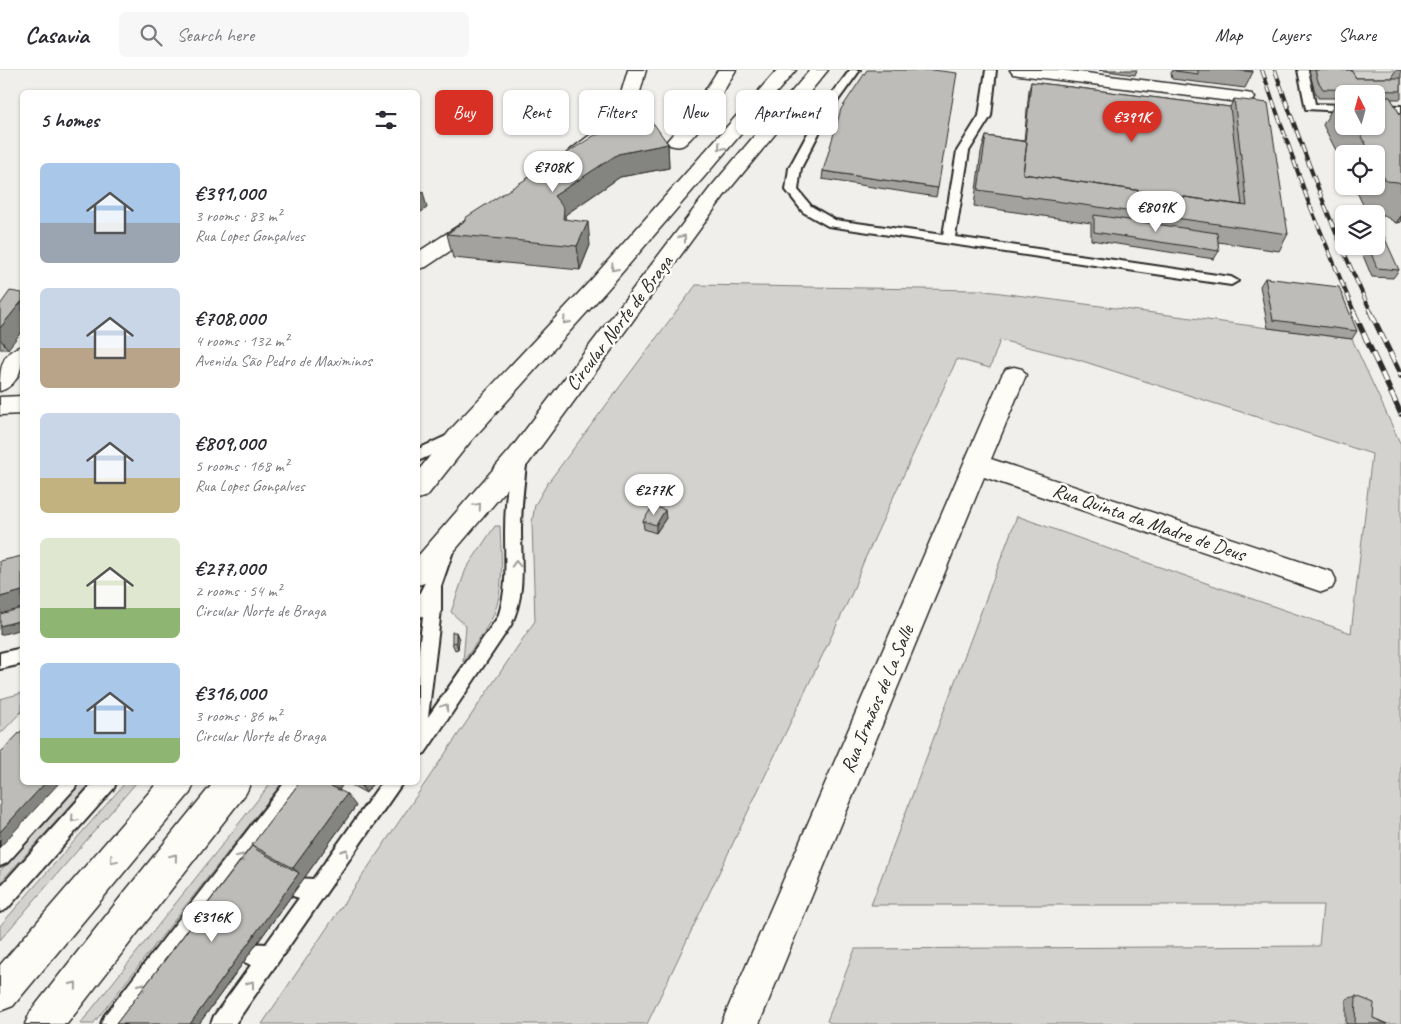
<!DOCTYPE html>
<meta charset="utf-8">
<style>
:root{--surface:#fff;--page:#f7f7f7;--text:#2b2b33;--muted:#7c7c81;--line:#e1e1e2;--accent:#d93025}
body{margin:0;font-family:Caveat,sans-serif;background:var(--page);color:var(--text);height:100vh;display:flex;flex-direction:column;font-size:19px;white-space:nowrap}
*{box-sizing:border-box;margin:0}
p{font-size:16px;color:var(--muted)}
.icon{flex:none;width:28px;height:28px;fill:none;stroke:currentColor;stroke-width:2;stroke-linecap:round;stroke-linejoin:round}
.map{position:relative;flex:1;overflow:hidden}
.drawer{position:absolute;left:20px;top:20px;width:400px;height:695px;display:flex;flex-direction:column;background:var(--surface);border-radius:8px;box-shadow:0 1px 4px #0004}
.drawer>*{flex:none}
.banner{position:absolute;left:435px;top:20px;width:475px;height:45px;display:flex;gap:10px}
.needle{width:32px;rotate:354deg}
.buttons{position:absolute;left:1335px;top:15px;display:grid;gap:10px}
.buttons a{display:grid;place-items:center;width:50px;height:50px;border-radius:8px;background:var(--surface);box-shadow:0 1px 4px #0004;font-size:25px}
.price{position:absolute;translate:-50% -42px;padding:0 11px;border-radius:18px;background:#fff;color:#222;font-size:16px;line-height:32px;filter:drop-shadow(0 1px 2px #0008)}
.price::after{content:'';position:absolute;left:50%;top:30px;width:15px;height:11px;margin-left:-8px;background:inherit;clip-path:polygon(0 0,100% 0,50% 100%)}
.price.active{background:var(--accent);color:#fff}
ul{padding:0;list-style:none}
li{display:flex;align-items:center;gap:15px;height:125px;padding:0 20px}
li span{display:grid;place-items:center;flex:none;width:140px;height:100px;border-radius:8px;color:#555}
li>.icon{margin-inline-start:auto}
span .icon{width:60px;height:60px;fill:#fffc;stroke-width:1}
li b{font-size:21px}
h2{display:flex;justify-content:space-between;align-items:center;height:60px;padding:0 20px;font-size:21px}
.pill{padding:0 18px;border-radius:8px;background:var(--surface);box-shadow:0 1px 4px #0004;font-size:18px;line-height:45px}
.pill.active{background:var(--accent);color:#fff}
header{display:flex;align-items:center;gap:30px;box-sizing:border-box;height:70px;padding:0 25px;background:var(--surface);border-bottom:1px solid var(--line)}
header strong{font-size:24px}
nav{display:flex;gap:28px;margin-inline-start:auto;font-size:18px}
.search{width:350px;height:45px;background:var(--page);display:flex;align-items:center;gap:12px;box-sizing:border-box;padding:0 18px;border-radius:8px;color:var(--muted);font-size:19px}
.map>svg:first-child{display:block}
.green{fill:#d3d2cf;stroke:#7f7e7d}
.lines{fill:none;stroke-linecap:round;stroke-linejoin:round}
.service-casing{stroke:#2b2b2b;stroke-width:4}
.minor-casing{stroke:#2b2b2b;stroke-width:3}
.tertiary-casing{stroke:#2b2b2b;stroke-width:3}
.trunk-casing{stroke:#2b2b2b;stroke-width:3}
.service{fill:#fdfcf7;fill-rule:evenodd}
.minor{fill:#fdfcf7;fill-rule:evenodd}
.tertiary{fill:#fdfcf7;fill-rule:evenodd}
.trunk{fill:#fdfcf7;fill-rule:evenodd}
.rail-far1-casing{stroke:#2b2b2b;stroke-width:4}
.rail-casing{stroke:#2b2b2b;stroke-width:5.5}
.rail-far1{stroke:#fdfcf7;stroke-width:2.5;stroke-dasharray:8;stroke-linecap:butt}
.rail{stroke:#fdfcf7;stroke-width:4;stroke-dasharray:11;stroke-linecap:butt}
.wall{fill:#a3a29e;stroke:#2b2b2b;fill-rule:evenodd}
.shaded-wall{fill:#848481;stroke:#2b2b2b}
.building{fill:#bdbcb8;stroke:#2b2b2b}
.oneway{stroke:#9e9e9b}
.labels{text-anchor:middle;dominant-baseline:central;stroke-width:5;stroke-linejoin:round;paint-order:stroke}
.street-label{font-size:20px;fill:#2b2b2b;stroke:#fdfcf7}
</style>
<header>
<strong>Casavia</strong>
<div class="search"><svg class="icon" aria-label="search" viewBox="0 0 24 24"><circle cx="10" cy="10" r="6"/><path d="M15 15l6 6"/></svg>Search here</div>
<nav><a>Map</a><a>Layers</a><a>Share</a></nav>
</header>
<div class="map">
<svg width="1401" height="954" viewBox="0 0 1401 954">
<rect width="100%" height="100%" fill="#f0efeb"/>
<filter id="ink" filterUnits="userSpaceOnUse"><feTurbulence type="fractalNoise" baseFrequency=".02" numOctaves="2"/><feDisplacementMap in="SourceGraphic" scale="10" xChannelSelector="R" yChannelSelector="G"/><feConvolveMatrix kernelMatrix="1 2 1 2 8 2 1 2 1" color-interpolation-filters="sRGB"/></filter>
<g filter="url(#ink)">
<path class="green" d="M 1341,0 L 1401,0 L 1400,17 L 1352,16 Z
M 696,215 L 978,220 L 1352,269 L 1401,375 L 1401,954 L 833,954 L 827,951 L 855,879 L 1319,876 L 1323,835 L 871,835 L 1017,446 L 1151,494 L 1351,563 L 1372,384 L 1076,289 L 1000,270 L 990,298 L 957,289 L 863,493 L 852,523 L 647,954 L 262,954 L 535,551 L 532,452 L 535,435 L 547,414 Z
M 495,456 L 500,456 C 501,484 505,519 493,546 C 485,562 473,577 463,592 L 466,556 L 451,542 L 466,499 Z
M 22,623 L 22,641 L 0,664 L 0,629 Z
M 80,713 L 91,713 L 0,813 L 0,801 Z
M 125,713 L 136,713 L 0,870 L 0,856 Z
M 271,713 L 282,713 L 93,954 L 80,954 Z"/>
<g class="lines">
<g class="service-casing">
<path id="service" d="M 850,0 L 860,0 L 831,40 L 801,98 L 798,120 L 811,136 L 835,150 L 943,165 L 957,81 L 979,46 L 986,0 L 996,0 L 991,46 L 969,81 L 955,167 L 1231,207 L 1238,211 L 1231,215 L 828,156 L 803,142 L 786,120 L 789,98 L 821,39 Z
M 1298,0 L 1308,0 L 1315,34 L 1344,35 L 1344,41 L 1306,39 Z
M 1376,35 L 1401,36 L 1401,42 L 1376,41 Z
M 457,361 L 462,363 L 464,367 L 462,371 L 418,391 L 418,379 Z
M 519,381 L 524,383 L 527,387 C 524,411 521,436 521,460 C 521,494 526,524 511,555 L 425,683 L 418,686 L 418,587 L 423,546 L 418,547 L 418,526 L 431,501 L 440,469 L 446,467 L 452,469 L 454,474 L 452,484 L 441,516 L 441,540 L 428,647 L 498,547 C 508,518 505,493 505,463 C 505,446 506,430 508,413 C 509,403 509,391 514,383 Z
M 22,578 L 22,594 L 0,599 L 0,583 Z
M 55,712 L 77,712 L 75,718 L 7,793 L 0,796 L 0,771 Z
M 94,712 L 116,712 L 114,718 L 7,839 L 0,842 L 0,817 Z
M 285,712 L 306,712 L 126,954 L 101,954 L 104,946 Z
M 382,712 L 403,712 L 235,954 L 211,954 L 214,946 L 251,895 L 242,891 L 238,884 L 242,877 L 249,873 L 266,874 L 299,828 L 290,825 L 287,818 L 290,811 L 297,808 L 313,809 Z"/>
</g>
<g class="minor-casing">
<path id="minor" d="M 718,0 L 736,0 C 722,23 705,57 685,74 C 680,78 675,76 670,75 L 667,71 L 690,44 Z
M 1010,0 L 1062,0 L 1246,23 L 1252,24 L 1255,28 L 1252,32 L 1246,33 L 1019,5 L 1013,4 Z
M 22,276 C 24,294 20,315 0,321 C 0,301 0,282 22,276 Z
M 1014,297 L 1022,299 L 1026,305 L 991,389 L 1332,502 L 1336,510 L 1332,518 L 1322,522 L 984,407 L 759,954 L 721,954 L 1002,305 L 1006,299 Z"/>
</g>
<g class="tertiary-casing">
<path id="tertiary" d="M 628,0 L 646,0 C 643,10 641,21 637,30 C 627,50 593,95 569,89 L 566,85 L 569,81 L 598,59 L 619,30 Z
M 479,146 L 486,147 L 489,152 L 486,157 L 426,197 L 418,199 L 418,182 L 472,147 Z
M 22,326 L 22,344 L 0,345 L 0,327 Z"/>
</g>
<g class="trunk-casing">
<path id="trunk" d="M 777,0 L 796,0 L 607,220 L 470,372 L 427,426 L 418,429 L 418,401 L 452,358 L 591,210 Z
M 810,0 L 828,0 L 724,126 L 528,394 L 428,512 L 418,515 L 418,486 L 510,380 L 710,118 Z
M 158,712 L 195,712 L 190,723 L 13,936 L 0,941 L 0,895 Z
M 214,712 L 251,712 L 246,723 L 67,954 L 25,954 L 31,941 L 123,824 Z"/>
</g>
<use href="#service" class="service"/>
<use href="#minor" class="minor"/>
<use href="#tertiary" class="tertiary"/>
<use href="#trunk" class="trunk"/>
<g class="rail-far1-casing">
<path id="rail-far1" d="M 1262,0 L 1308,131 L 1355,244
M 1275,0 C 1304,83 1334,165 1372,244"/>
</g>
<g class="rail-casing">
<path id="rail" d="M 1354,243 L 1401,344
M 1371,243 L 1401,306"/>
</g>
<use href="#rail-far1" class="rail-far1"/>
<use href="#rail" class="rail"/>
</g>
<path class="wall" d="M 1099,0 L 1137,0 L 1135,5 Z
M 1173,0 L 1252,0 L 1253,2 L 1245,18 L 1172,9 L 1171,3 Z
M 1309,0 L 1351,0 L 1356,8 L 1394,8 L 1392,6 L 1396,0 L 1401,0 L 1401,29 L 1391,29 L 1401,46 L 1401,152 L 1396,153 L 1378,142 L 1366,141 L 1354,116 L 1376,116 L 1376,84 L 1344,84 L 1344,96 L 1323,55 L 1338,28 L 1318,28 L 1314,19 ZM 1344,24 L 1376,24 L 1376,56 L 1344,56 Z
M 1031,12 L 1230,37 L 1234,29 L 1288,164 L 1279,181 L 1218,172 L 1219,181 L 1214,189 L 1091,170 L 1091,153 L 974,136 L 981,82 L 986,66 L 1024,71 L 1029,20 Z
M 668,74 L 669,98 L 620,107 L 565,145 L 565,149 L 590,175 L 580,200 L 453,188 L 447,164 Z
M 823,101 L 938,118 L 936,127 L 822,109 Z
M 1359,176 L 1376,176 L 1399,200 L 1393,208 L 1372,207 Z
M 1265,208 L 1357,261 L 1352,269 L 1268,258 L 1260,216 Z
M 0,235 L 8,279 L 0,279 Z
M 666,448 L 656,463 L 644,459 L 643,451 Z
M 459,569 L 458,579 L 455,580 L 452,573 Z
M 300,712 L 344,712 L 339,720 L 356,736 L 199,954 L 116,954 Z
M 346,712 L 374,712 L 366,723 Z
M 1356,926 L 1373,948 L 1387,954 L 1346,954 L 1346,929 Z"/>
<path class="shaded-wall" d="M 668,74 L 669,98 L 620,107 L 565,145 L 567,162 L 554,126 L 618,84 Z
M 423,122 L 427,138 L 418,144 L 418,125 Z
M 1401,146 L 1401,152 L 1396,153 Z
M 588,152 L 590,175 L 580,200 L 577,176 Z
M 22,231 L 22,261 L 8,279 L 0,269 L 0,258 Z
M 665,440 L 666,448 L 656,463 L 656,455 Z
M 22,521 L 22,547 L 0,553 L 0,527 Z
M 22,550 L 22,559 L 0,565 L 0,556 Z
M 456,562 L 459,569 L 458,579 L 456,572 Z
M 46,712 L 60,712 L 0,777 L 0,762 Z
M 327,712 L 344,712 L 336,725 L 327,714 Z
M 365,712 L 374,712 L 366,723 L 362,717 Z
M 347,724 L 356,736 L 199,954 L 190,954 L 299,803 L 293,798 Z"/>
<path class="building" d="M 867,0 L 933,0 L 957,3 L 938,118 L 823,101 L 841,39 Z
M 1175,0 L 1198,0 L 1198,4 L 1175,1 Z
M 1235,0 L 1252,0 L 1253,2 Z
M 1315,0 L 1351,0 L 1356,8 L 1401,8 L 1401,21 L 1323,19 L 1318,11 Z
M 1031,12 L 1230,37 L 1242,135 L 1023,104 L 1027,72 L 1025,72 Z
M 1339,25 L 1344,25 L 1344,33 Z
M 1376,27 L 1390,27 L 1401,46 L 1401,114 L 1398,112 L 1386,111 L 1376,94 L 1376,84 L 1371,84 L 1356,56 L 1376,56 Z
M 1234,29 L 1268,33 L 1288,164 L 978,120 L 986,66 L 1027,72 L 1023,104 L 1247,136 Z
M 654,54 L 668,74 L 618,84 L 554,126 L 564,138 L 563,149 L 588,152 L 577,176 L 447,164 L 465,151 L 465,148 L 595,65 Z
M 418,118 L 423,122 L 418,125 Z
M 1094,145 L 1217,163 L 1219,181 L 1094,162 Z
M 1376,151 L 1377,151 L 1399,200 L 1377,198 L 1368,176 L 1376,176 Z
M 1265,208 L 1339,217 L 1357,261 L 1273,250 Z
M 10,221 L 22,223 L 22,231 L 0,258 L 0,235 Z
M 653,436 L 665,440 L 656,455 L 643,451 Z
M 22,486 L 22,521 L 0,527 L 0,491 Z
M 22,538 L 22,550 L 0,556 L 0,544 Z
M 452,562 L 456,562 L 456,572 L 452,573 Z
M 22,660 L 22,712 L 46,712 L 0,762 L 0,683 Z
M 300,712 L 327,712 L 327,714 L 347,724 L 293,798 L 252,775 Z
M 353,712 L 365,712 L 362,717 Z
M 252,776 L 257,780 L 299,803 L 190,954 L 116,954 Z
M 1356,926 L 1374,933 L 1373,948 L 1387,954 L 1355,954 Z"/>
<defs><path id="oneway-chevron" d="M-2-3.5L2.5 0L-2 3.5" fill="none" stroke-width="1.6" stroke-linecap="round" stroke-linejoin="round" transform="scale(1.25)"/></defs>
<g class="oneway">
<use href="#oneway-chevron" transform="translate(721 77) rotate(131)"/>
<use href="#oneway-chevron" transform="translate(683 168) rotate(-53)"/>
<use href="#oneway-chevron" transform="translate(614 198) rotate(132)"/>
<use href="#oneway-chevron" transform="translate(566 251) rotate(132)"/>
<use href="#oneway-chevron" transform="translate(478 436) rotate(-50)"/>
<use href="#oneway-chevron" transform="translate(516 494) rotate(-92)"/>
<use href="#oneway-chevron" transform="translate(445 637) rotate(-56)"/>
<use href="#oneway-chevron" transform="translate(74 749) rotate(132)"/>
<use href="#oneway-chevron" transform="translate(345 782) rotate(-55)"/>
<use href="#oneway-chevron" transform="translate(174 787) rotate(-51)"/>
<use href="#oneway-chevron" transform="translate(241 787) rotate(-52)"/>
<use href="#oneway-chevron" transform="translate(113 790) rotate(130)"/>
<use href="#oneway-chevron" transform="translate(251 914) rotate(-54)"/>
<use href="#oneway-chevron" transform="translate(74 915) rotate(-52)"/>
<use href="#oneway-chevron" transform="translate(142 916) rotate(-52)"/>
</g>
</g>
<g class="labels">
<g class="street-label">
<text transform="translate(619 253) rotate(-53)">Circular Norte de Braga</text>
<text transform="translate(1149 452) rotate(19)">Rua Quinta da Madre de Deus</text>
<text transform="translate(877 629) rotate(-67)">Rua Irmãos de La Salle</text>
</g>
</g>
</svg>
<div class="buttons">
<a><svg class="needle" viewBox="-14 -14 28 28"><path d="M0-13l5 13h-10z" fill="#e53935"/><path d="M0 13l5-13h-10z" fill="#7c7c81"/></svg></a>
<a><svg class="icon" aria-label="locate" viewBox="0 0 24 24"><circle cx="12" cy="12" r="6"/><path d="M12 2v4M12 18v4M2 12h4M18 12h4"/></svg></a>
<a><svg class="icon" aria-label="layers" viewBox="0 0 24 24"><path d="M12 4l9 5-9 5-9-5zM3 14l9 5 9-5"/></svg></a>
</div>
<b class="price active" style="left:1132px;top:73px">€391K</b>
<b class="price" style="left:553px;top:123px">€708K</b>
<b class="price" style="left:1156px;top:163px">€809K</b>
<b class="price" style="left:654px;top:446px">€277K</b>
<b class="price" style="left:212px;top:873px">€316K</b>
<div class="banner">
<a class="pill active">Buy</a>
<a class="pill">Rent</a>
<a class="pill">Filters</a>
<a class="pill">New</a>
<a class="pill">Apartment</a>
</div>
<section class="drawer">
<h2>5 homes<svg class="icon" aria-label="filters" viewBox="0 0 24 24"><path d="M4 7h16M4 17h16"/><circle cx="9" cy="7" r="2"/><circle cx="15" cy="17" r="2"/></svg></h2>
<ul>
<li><span style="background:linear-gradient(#a9c7e8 60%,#9aa5b1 0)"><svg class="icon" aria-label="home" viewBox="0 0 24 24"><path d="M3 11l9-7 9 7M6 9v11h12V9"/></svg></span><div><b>€391,000</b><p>3 rooms · 83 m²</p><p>Rua Lopes Gonçalves</p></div></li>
<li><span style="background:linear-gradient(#c9d6e8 60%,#b9a48a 0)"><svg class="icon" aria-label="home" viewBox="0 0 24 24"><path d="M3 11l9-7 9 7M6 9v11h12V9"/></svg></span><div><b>€708,000</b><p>4 rooms · 132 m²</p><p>Avenida São Pedro de Maximinos</p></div></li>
<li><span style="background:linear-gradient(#c9d6e8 65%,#c2b280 0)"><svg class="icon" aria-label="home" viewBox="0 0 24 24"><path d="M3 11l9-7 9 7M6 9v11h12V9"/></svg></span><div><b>€809,000</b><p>5 rooms · 168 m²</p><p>Rua Lopes Gonçalves</p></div></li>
<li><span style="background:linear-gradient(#dfe7d0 70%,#8fb573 0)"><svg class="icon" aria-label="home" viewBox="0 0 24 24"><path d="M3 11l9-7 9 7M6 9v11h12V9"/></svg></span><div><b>€277,000</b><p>2 rooms · 54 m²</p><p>Circular Norte de Braga</p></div></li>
<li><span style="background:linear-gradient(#a9c7e8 75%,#8fb573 0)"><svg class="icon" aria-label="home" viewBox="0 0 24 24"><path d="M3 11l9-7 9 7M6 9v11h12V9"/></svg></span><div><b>€316,000</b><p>3 rooms · 86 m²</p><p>Circular Norte de Braga</p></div></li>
</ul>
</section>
</div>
